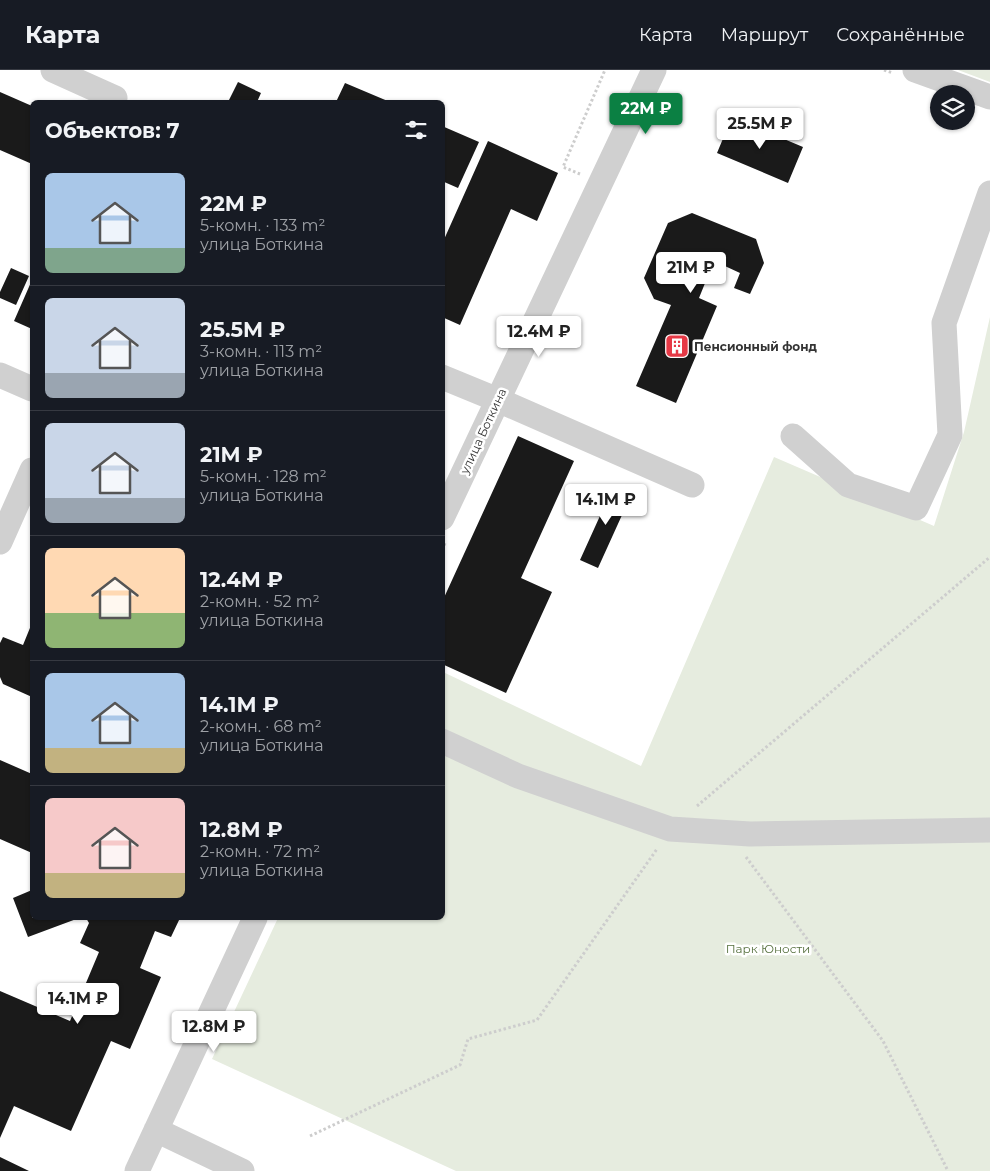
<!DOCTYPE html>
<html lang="ru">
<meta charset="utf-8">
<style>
:root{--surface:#171b24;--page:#20242c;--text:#f1f3f6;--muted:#9ea1a6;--line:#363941;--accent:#0b8043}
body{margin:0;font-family:Montserrat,sans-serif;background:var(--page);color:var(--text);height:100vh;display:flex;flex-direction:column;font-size:19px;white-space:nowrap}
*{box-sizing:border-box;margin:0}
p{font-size:16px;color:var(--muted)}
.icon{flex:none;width:28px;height:28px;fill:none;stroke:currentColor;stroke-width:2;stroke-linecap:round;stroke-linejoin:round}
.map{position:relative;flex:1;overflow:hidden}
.sheet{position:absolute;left:30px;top:30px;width:415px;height:820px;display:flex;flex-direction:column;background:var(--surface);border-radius:8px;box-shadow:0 1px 4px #0004}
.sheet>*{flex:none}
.fabs{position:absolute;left:930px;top:15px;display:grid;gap:10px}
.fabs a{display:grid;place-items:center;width:45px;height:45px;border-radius:50%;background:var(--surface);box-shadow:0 1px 4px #0004;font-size:25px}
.price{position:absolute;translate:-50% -42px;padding:0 11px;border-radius:5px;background:#fff;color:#222;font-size:16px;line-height:32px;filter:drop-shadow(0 1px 2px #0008)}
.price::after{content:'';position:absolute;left:50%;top:30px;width:15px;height:11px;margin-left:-8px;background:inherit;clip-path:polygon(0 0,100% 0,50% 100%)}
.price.on{background:var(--accent);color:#fff}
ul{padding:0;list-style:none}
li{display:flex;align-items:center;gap:15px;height:125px;padding:0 15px}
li+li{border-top:1px solid var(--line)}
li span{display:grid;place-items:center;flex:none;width:140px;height:100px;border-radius:8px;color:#555}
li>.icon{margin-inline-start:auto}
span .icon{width:60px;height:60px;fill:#fffc;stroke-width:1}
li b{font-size:21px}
h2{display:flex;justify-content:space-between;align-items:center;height:60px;padding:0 15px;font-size:21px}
header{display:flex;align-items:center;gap:30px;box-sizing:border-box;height:70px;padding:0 25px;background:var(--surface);border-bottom:1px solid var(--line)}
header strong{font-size:24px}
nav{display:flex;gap:28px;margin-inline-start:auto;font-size:18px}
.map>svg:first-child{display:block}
.green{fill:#e6ecdf}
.building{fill:#1a1a1a}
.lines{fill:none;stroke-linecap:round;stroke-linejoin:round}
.path{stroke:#cdcdcd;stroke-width:3;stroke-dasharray:2.5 2.5;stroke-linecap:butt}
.minor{stroke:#d0d0d0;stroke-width:25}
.labels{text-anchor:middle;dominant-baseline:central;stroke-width:5;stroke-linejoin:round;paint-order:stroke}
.poi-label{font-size:12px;font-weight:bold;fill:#333;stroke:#fff;text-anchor:start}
.street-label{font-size:12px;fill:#333;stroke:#fff}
.park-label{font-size:12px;fill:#56703f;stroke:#fff}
</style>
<header>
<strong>Карта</strong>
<nav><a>Карта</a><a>Маршрут</a><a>Сохранённые</a></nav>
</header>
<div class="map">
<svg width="990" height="1101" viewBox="0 0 990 1101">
<rect width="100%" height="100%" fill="#fff"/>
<path class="green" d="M 958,0 L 990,0 L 990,12 Z
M 990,247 L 990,1101 L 456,1101 L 212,989 L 278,848 L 442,848 L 443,602 L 641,696 L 774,387 L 934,456 L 964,362 Z"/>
<path class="building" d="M 238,12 L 261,23 L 257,32 L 228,32 Z
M 345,13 L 390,32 L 336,32 Z
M 0,22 L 32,36 L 32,94 L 0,80 Z
M 732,47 L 803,77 L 788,113 L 717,83 Z
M 442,56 L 479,72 L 458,118 L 442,111 Z
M 488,71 L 558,103 L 537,151 L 511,139 L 460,255 L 442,247 L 442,174 Z
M 692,143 L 756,169 L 764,193 L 750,224 L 734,218 L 740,203 L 714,191 L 699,228 L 717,236 L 676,333 L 636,316 L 671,235 L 654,229 L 644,208 L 668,153 Z
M 11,198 L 29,206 L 16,235 L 0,228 L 0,222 Z
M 32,210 L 32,259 L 14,251 Z
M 518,366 L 574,391 L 521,508 L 552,522 L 506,623 L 442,594 L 442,532 Z
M 614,415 L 632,423 L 598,498 L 580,490 Z
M 32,553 L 32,627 L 3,614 L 0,607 L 0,573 L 3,567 L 23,575 Z
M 0,690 L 32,704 L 32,783 L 0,769 Z
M 32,820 L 32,848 L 79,848 L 28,867 L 13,828 Z
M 86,848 L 180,848 L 171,867 L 155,861 L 140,898 L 161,907 L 130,979 L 111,971 L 71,1061 L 14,1036 L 0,1068 L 0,921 L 70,951 L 99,882 L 80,873 L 89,853 Z
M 0,1087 L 29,1101 L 0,1101 Z"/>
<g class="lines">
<path class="path" d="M 884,0 L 893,3
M 580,104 L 563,97 L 605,0
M 442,480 L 446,471
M 697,736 L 990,487
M 746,787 L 883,971 L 948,1101
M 310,1066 L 460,995 L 468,969 L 537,950 L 657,779"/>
<path class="minor" d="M 53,0 L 115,28 L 113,32
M 915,0 L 990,27
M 0,305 L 32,319
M 442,307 L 498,330 L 692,415
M 793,366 L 848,415 L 916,438 L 950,365 L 944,253 L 990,123
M 442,448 L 654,0
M 0,472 L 32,400
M 442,671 L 518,706 L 670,759 L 750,764 L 990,760
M 156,1060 L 242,1101
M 137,1101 L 255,848"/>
</g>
<defs>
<g id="building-square" transform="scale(1.25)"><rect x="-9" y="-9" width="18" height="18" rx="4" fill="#e63946" stroke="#fff"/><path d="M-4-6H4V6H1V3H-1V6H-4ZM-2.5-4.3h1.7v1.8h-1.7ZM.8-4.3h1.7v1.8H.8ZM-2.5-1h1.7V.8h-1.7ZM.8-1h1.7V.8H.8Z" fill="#fff"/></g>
</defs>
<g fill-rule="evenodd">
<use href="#building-square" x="677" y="276"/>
</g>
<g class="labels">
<g class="poi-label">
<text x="694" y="276">Пенсионный фонд</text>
</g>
<g class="street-label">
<text transform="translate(483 361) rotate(-65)">улица Боткина</text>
</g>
<g class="park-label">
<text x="768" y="878">Парк Юности</text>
</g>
</g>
</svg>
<div class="fabs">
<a><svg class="icon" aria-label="layers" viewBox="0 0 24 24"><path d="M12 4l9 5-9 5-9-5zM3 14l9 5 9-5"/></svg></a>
</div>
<b class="price on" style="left:646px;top:65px">22M ₽</b>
<b class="price" style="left:760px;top:80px">25.5M ₽</b>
<b class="price" style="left:691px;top:224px">21M ₽</b>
<b class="price" style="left:539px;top:288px">12.4M ₽</b>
<b class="price" style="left:606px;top:456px">14.1M ₽</b>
<b class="price" style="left:78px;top:955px">14.1M ₽</b>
<b class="price" style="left:214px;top:983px">12.8M ₽</b>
<section class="sheet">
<h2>Объектов: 7<svg class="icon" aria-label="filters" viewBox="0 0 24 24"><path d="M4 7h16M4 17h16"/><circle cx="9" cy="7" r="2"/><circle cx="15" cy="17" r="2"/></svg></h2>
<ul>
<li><span style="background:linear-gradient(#a9c7e8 75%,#7fa58c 0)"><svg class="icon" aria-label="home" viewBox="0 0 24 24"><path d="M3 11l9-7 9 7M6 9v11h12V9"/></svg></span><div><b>22M ₽</b><p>5-комн. · 133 m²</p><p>улица Боткина</p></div></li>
<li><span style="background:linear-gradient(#c9d6e8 75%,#9aa5b1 0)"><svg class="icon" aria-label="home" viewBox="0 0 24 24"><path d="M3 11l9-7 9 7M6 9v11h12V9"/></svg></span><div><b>25.5M ₽</b><p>3-комн. · 113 m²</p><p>улица Боткина</p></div></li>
<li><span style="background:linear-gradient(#c9d6e8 75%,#9aa5b1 0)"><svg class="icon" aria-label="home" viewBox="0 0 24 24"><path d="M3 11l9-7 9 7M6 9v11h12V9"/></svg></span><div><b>21M ₽</b><p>5-комн. · 128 m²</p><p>улица Боткина</p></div></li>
<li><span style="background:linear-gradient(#ffd9b3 65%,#8fb573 0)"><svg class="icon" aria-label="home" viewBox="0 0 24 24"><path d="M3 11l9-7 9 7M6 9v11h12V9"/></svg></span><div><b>12.4M ₽</b><p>2-комн. · 52 m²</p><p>улица Боткина</p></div></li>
<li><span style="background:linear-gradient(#a9c7e8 75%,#c2b280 0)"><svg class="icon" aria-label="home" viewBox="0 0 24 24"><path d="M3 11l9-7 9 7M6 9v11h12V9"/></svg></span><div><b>14.1M ₽</b><p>2-комн. · 68 m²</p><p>улица Боткина</p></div></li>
<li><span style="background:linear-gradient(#f6c9c9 75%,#c2b280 0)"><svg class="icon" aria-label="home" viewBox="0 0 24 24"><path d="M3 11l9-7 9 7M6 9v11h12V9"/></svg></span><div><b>12.8M ₽</b><p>2-комн. · 72 m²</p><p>улица Боткина</p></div></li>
</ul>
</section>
</div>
